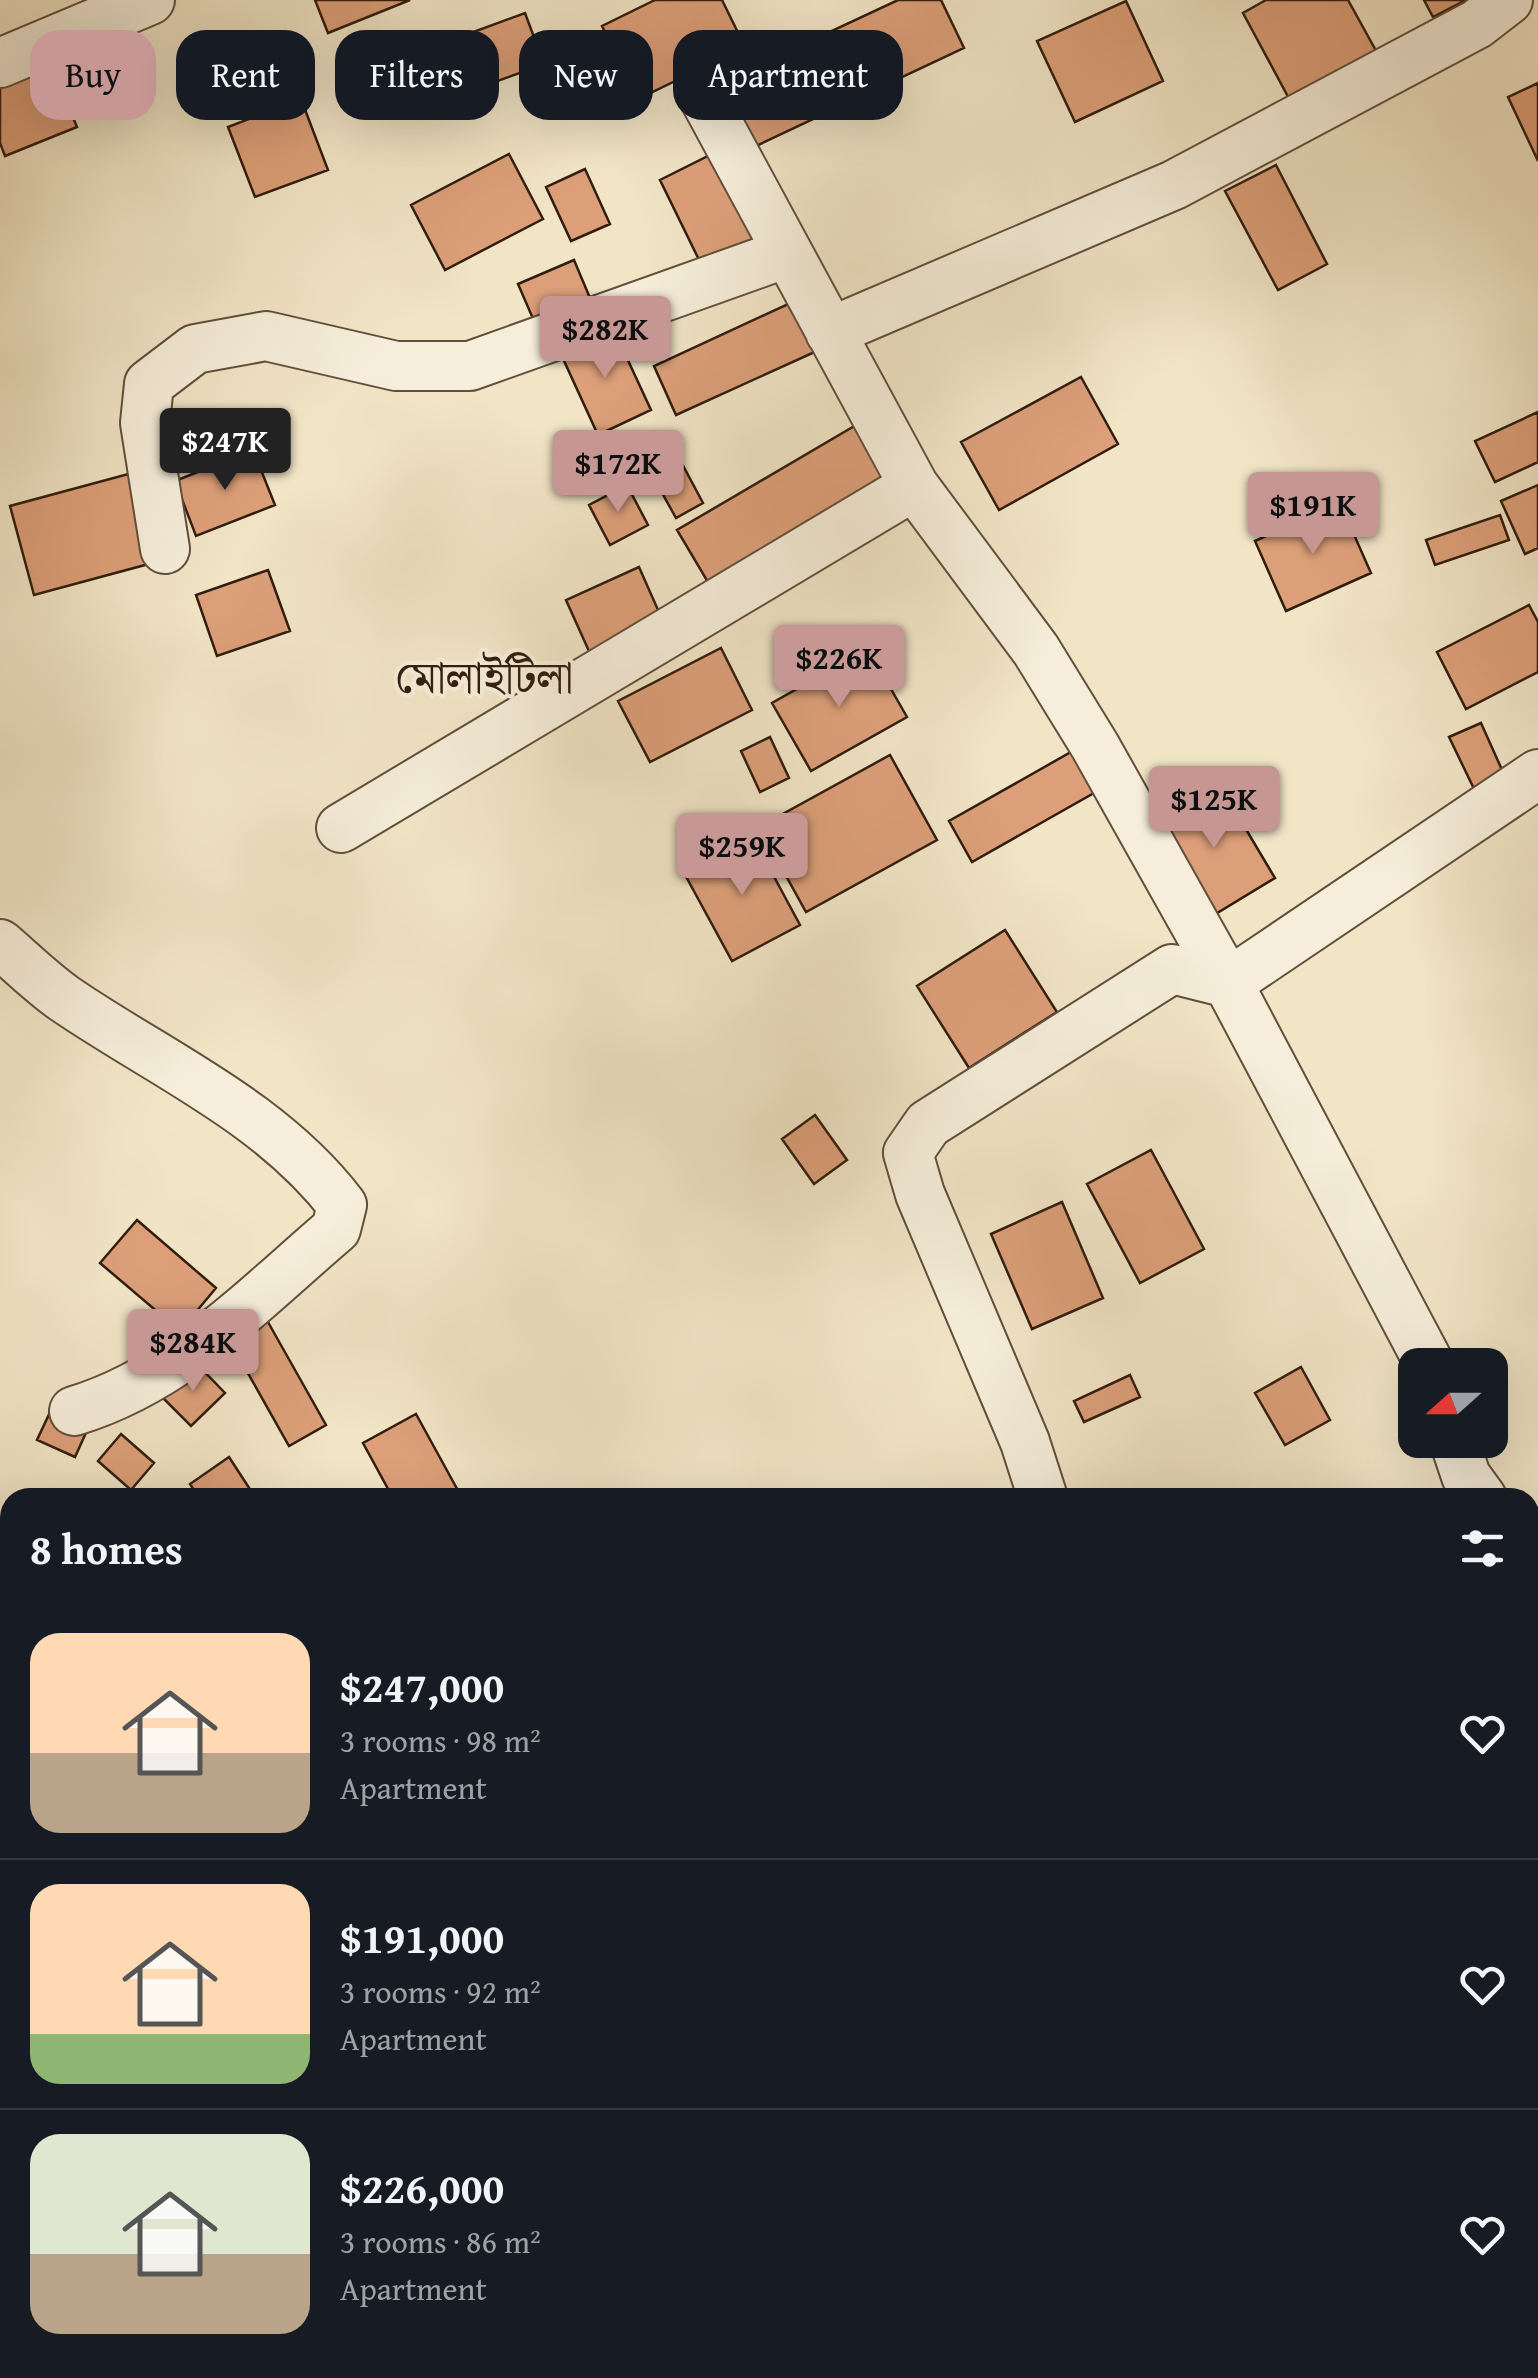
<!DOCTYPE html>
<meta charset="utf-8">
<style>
:root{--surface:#171b24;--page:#242831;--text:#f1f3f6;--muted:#9ea1a6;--line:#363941;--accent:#c59692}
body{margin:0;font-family:"Gentium Book Plus","Noto Serif Bengali",serif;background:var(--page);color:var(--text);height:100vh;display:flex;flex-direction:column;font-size:38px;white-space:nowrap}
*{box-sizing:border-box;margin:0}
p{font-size:32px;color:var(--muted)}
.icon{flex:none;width:55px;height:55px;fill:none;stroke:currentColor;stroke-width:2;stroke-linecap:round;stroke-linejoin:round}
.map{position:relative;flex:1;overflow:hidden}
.panel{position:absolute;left:0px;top:1488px;width:1540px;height:892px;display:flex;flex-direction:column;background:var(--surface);border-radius:30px 30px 0 0;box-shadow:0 10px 40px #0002}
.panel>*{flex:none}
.top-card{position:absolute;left:30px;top:30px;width:1000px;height:90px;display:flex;gap:20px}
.needle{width:65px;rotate:249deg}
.tools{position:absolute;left:1398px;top:1348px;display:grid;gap:20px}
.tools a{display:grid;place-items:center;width:110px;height:110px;border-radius:20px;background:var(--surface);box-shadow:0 10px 40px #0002;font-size:50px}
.price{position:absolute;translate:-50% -85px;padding:0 22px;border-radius:10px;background:var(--accent);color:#111;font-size:32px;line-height:65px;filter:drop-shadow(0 2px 5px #0008)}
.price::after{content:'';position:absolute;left:50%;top:60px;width:30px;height:22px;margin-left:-15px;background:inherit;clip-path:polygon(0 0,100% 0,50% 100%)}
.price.on{background:#222;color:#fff}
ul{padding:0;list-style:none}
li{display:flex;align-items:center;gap:30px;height:250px;padding:0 30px}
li+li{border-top:2px solid var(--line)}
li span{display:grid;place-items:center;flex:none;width:280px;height:200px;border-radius:30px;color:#555}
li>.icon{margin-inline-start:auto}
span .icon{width:120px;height:120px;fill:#fffc;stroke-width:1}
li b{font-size:42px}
h2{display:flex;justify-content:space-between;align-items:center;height:120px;padding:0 30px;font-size:42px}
.chip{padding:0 35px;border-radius:30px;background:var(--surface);box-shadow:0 10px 40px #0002;font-size:35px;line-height:90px}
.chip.on{background:var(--accent);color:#111}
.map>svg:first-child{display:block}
.building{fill:#dc9f79;stroke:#311d0e;stroke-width:2.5}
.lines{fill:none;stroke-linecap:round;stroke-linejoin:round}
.street-casing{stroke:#614f3c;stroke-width:52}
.path{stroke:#311d0e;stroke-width:6;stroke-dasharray:8 5;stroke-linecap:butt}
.street{stroke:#f6eeda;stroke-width:48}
.labels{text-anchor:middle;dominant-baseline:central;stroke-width:8;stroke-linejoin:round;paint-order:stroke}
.quarter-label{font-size:45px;fill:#311d0e;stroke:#f6eeda}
</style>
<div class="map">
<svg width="1538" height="2378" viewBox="0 0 1538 2378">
<rect width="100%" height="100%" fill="#f1e5c6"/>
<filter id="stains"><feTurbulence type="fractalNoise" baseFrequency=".002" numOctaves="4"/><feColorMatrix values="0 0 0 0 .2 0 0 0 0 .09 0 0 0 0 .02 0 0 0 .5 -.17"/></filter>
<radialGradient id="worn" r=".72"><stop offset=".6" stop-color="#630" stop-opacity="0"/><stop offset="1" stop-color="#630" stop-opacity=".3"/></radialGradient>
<path class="building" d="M 315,0 L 410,0 L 328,33 Z
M 655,0 L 722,0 L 745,47 L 638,99 L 602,26 Z
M 898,0 L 941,0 L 964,48 L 754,147 L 723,82 Z
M 1266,0 L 1348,0 L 1380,58 L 1293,106 L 1243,13 Z
M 1424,0 L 1466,0 L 1433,17 Z
M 1126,1 L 1163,81 L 1075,122 L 1037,41 Z
M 525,13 L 544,64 L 495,82 L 476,31 Z
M 49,60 L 77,127 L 5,156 L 0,143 L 0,80 Z
M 1538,83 L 1538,161 L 1508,97 Z
M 301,99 L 328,170 L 255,197 L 228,127 Z
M 722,149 L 764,235 L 702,266 L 660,180 Z
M 509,154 L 543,219 L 445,270 L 411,205 Z
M 1276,165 L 1327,264 L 1278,290 L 1225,191 Z
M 585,169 L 610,224 L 571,241 L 546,187 Z
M 574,260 L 590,298 L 534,321 L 518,284 Z
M 797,300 L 819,350 L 676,415 L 654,366 Z
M 613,328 L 651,410 L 598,435 L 560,352 Z
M 1081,377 L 1118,444 L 999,510 L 961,442 Z
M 1538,412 L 1538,462 L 1495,482 L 1475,441 Z
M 863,421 L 900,484 L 715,594 L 677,530 Z
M 253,450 L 275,505 L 196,536 L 175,481 Z
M 679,458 L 703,503 L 676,518 L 651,473 Z
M 132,473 L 156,562 L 34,595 L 10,506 Z
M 627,485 L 648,525 L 610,545 L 589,505 Z
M 1538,485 L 1538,548 L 1525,554 L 1501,501 Z
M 1340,503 L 1371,573 L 1286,611 L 1255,541 Z
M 1500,515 L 1509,540 L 1435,565 L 1426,540 Z
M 639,567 L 666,628 L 593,660 L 566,600 Z
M 268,570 L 290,631 L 217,656 L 196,595 Z
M 1529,605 L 1538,622 L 1538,672 L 1466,709 L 1437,652 Z
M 721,648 L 752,710 L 650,762 L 618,701 Z
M 868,649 L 907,717 L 811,771 L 772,703 Z
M 1481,723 L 1507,781 L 1477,795 L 1449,737 Z
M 770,737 L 789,778 L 760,792 L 741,751 Z
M 1078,748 L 1101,789 L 972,862 L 949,821 Z
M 890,755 L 937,840 L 806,912 L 759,827 Z
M 1219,784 L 1275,878 L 1209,918 L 1152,824 Z
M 751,834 L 800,925 L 732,961 L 683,871 Z
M 1005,930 L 1057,1012 L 969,1068 L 917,986 Z
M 815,1115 L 847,1160 L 814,1184 L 782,1139 Z
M 1151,1150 L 1204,1249 L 1140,1283 L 1087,1184 Z
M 1062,1202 L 1103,1298 L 1032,1329 L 991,1234 Z
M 137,1220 L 216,1288 L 180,1331 L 100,1263 Z
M 264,1315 L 326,1425 L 289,1446 L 227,1336 Z
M 195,1362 L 225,1393 L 191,1426 L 161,1396 Z
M 1301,1367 L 1330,1420 L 1285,1445 L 1255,1393 Z
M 1130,1375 L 1140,1397 L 1084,1422 L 1074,1401 Z
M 52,1408 L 89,1426 L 75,1457 L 37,1440 Z
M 416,1414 L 461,1496 L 458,1498 L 393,1498 L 363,1443 Z
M 121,1434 L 154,1463 L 131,1490 L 98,1461 Z
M 229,1457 L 255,1497 L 199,1498 L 190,1484 Z
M 1538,2074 L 1538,2173 L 1530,2177 L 1530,2077 Z
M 851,2370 L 909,2370 L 911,2376 L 854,2378 Z"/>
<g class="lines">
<g class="street-casing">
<path id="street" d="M 0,63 L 150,0
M 703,96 L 914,486 L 1036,650 L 1095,746 L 1228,983 L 1430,1365
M 830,332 L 1174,185 L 1477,24 L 1508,0
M 165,549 L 145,423 L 149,384 L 195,349 L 266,336 L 396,366 L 470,366 L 787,253
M 341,828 L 914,486
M 0,944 C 21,962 42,983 65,999 C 160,1064 270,1111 342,1205 L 336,1229 C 255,1298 178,1380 74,1411
M 1454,1440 L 1466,1476 L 1482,1498
M 1043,1498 L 1025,1442 L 920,1194 L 908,1153 L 928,1124 L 1172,969 L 1228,983 L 1538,774
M 1530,1560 L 1538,1570
M 1037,2378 L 1045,2370"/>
</g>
<path class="path" d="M 979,2370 L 982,2378"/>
<use href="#street" class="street"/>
</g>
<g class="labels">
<g class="quarter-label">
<text x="484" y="676">মোলাইটিলা</text>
</g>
</g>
<rect width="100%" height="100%" filter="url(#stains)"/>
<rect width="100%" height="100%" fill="url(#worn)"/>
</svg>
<div class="tools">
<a><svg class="needle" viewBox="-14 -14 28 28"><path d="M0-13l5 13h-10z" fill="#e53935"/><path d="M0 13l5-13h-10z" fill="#9ea1a6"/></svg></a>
</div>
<b class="price" style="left:605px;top:381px">$282K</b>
<b class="price on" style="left:225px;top:493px">$247K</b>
<b class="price" style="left:618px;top:515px">$172K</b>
<b class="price" style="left:1313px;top:557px">$191K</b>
<b class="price" style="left:839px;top:710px">$226K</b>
<b class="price" style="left:1214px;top:851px">$125K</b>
<b class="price" style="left:742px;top:898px">$259K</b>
<b class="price" style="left:193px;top:1394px">$284K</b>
<div class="top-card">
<a class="chip on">Buy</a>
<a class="chip">Rent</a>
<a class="chip">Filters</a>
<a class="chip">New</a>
<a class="chip">Apartment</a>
</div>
<section class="panel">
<h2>8 homes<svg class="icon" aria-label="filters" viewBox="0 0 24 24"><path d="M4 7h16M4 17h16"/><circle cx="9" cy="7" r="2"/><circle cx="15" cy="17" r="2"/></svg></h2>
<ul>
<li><span style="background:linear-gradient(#ffd9b3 60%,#b9a48a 0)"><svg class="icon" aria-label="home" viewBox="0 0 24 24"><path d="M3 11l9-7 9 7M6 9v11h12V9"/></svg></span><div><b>$247,000</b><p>3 rooms · 98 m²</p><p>Apartment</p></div><svg class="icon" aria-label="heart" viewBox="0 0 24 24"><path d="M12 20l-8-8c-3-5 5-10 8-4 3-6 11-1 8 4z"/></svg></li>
<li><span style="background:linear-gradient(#ffd9b3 75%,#8fb573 0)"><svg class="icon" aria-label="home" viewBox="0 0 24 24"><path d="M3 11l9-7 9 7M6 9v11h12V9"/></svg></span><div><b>$191,000</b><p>3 rooms · 92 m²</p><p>Apartment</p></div><svg class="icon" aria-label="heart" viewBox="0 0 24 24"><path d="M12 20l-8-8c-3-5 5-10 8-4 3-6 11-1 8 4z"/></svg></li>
<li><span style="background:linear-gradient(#dfe7d0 60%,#b9a48a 0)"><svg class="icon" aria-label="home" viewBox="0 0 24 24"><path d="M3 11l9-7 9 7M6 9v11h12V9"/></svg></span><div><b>$226,000</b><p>3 rooms · 86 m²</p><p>Apartment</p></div><svg class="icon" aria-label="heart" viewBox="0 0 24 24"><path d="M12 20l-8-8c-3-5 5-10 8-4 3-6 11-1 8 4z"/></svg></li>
</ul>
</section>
</div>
